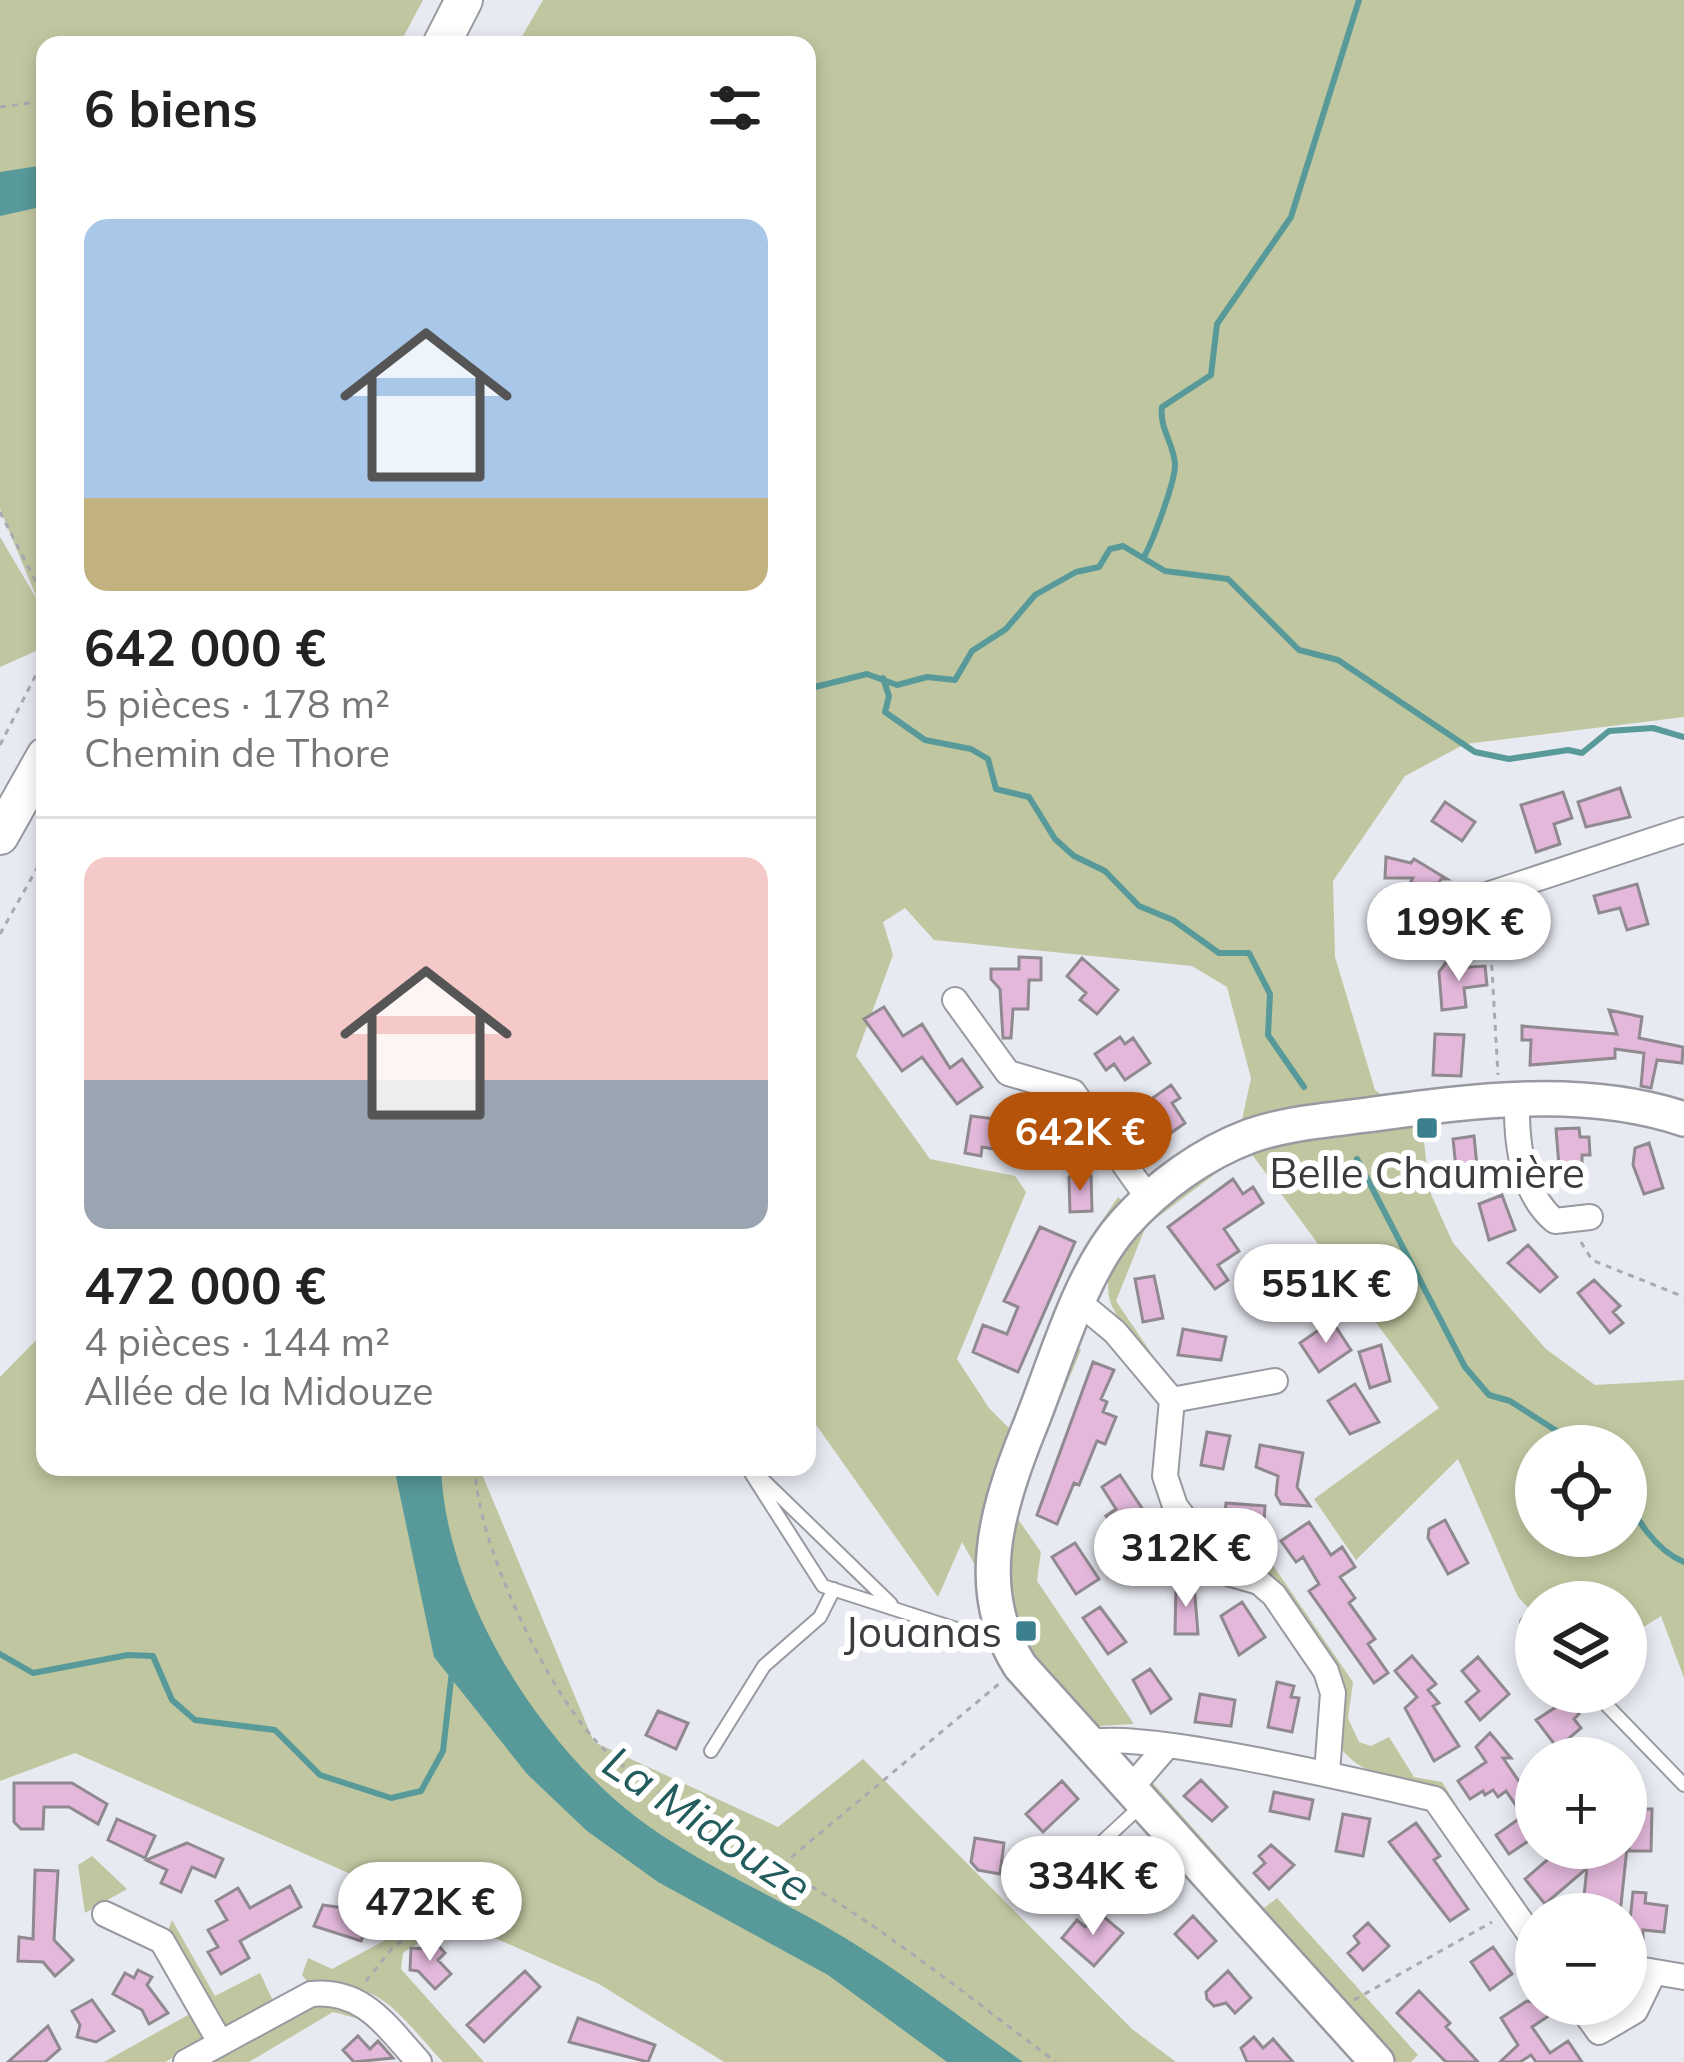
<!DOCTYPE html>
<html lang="fr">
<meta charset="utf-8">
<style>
:root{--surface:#fff;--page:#f6f6f6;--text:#222;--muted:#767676;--line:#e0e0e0;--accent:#b45309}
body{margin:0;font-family:Mulish,sans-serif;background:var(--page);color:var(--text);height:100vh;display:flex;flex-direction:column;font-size:45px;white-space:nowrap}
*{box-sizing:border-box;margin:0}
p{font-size:39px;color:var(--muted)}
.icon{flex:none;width:66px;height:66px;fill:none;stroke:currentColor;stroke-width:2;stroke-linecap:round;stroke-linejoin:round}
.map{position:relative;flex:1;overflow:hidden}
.drawer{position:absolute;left:36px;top:36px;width:780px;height:1440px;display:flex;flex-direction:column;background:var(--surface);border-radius:24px;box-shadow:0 6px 18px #0003}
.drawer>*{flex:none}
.controls{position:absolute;left:1515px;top:1425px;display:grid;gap:24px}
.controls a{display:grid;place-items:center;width:132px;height:132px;border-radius:50%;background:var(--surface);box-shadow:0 6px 18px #0003;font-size:60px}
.price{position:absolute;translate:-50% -102px;padding:0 27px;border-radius:42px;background:#fff;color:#222;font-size:39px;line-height:78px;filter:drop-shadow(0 3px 6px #0008)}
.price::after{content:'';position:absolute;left:50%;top:72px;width:36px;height:27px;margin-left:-18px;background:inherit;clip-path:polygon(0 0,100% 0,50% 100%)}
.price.active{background:var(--accent);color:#fff}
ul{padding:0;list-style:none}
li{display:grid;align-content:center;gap:24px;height:636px;padding:0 48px}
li+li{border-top:3px solid var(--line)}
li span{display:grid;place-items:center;height:372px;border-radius:24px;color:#555}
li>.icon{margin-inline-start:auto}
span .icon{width:216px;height:216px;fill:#fffc;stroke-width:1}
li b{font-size:51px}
h2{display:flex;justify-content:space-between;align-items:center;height:144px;padding:0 48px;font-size:51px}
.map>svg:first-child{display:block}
.green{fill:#c0c7a0;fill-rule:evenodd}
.water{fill:#589a9a}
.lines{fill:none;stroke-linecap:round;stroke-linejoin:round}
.stream{stroke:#589a9a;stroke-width:6}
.building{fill:#e3b8db;stroke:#90898f;stroke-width:3}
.lane-casing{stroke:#9899a1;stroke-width:16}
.street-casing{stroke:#9899a1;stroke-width:28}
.secondary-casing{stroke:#9899a1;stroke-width:38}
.primary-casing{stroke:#9899a1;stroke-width:40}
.path{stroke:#a9aab0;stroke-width:3;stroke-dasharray:6 6;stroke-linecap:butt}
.lane{stroke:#fff;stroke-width:12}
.street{stroke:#fff;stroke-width:24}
.secondary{stroke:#fff;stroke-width:33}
.primary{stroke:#fff;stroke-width:36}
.poi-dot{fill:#3c808f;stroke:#fff;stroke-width:4.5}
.labels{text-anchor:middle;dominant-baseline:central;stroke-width:12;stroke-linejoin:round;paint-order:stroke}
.poi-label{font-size:42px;fill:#3c3c40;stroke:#fff}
.water-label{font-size:45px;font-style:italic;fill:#235c5c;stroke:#fff}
</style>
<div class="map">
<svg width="1684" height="2062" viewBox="0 0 1684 2062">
<rect width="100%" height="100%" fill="#e8eaf2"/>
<path class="green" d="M 0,0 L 423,0 L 399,45 L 45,45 L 45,618 L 36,651 L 0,667 L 0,537 L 38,601 L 0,509 Z
M 543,0 L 1684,0 L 1684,717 L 1465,744 L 1405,776 L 1333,881 L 1335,957 L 1375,1090 L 1422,1125 L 1430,1192 L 1453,1243 L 1546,1349 L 1595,1385 L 1684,1380 L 1684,1678 L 1661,1616 L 1626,1638 L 1626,1602 L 1536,1602 L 1536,1616 L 1518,1597 L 1458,1459 L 1356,1560 L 1314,1499 L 1439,1408 L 1248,1149 L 1146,1226 L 1116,1301 L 1160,1366 L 1155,1370 C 1141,1349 1122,1328 1112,1306 C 1086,1244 1194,1183 1235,1152 L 1251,1078 L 1227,987 L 1192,966 L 934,940 L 905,908 L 883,922 L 893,955 L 856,1056 L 930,1159 L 1015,1176 L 1026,1192 L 957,1359 L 989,1408 L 1011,1430 L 1091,1237 L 1118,1197 L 1125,1203 L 986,1585 L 962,1542 L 938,1597 L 807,1412 L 807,45 L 517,45 ZM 1536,1446 L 1626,1446 L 1626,1536 L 1536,1536 Z
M 45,1331 L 45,1467 L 479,1467 L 594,1742 L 778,1827 L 863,1759 L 1132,2029 L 1176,2062 L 724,2062 L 599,1984 L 454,1920 L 403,1953 L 401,1969 L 484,2062 L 443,2062 C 396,2012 384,1981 309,1984 L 302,1975 L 308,1958 L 332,1969 L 437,1912 L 75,1753 L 0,1781 L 0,1377 Z
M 1075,1346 L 1081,1350 L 1013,1512 L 1041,1552 L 1037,1581 L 1134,1724 L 1083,1727 C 1057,1697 1023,1659 1012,1620 C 986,1527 1043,1432 1075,1346 Z
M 1230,1554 L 1270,1561 L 1353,1682 L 1348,1718 L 1359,1742 L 1371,1746 L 1389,1737 L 1414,1777 L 1442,1782 L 1459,1809 C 1453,1806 1450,1795 1441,1790 C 1400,1768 1371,1788 1337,1744 L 1345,1700 L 1339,1671 L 1282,1588 Z
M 1152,1782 L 1264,1908 L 1277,1898 L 1418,2055 L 1411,2062 L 1387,2062 L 1142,1790 Z
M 92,1856 L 127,1889 L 85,1913 L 78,1865 Z
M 172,1920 L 215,1996 L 260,1973 L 274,2003 L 224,2027 L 167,1934 Z
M 348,2003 L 363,2020 L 333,2012 L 249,2062 L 214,2062 L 318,2004 Z
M 195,2011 L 209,2038 L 165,2062 L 104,2062 Z"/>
<path class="water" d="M 45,165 L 45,206 L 0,216 L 0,172 Z
M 394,1467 L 441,1467 C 445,1593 537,1741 636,1817 C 698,1865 783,1899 850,1941 C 910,1978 966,2022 1023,2062 L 947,2062 L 828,1975 L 658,1882 L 587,1831 L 527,1774 L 434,1657 Z"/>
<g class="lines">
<path class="stream" d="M 1145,555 C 1153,540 1176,480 1175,464 C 1174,444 1159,428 1162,407 L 1211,375 L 1217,324 L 1291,217 L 1359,0
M 883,678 L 889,696 L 885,712 L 925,740 L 971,749 L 988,759 L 996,789 L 1029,797 L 1055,839 L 1074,856 L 1105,871 L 1139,906 L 1173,920 L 1219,953 L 1249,953 L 1270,994 L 1268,1035 L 1304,1087
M 807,689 L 867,674 L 897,685 L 927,677 L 955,680 L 972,651 L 1006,629 L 1035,595 L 1076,572 L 1099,567 L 1110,549 L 1123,546 L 1165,571 L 1228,579 L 1299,650 L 1338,660 L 1475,752 L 1509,759 L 1568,750 L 1582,753 L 1609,731 L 1653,728 L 1684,737
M 1357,1159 L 1465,1367 L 1489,1395 L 1510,1401 L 1580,1446
M 1626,1490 C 1632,1517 1657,1551 1684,1562
M 0,1654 L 33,1673 L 128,1655 L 153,1656 L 172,1700 L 195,1720 L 275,1730 L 320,1775 L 391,1798 L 421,1791 L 443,1751 L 452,1671"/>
</g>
<path class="building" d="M 1620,788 L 1630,817 L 1586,827 L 1578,802 Z
M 1563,792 L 1572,818 L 1554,824 L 1560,844 L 1536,852 L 1521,805 Z
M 1445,802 L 1475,822 L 1462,841 L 1432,821 Z
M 1386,857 L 1411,863 L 1414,859 L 1447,879 L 1441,879 L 1428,902 L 1408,887 L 1413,878 L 1385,878 Z
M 1637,884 L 1648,924 L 1627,930 L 1620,908 L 1599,913 L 1594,896 Z
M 1019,957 L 1041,958 L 1041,980 L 1029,980 L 1028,1009 L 1013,1009 L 1011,1038 L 1003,1038 L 1000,989 L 991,979 L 991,969 L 1019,969 Z
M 1082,958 L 1118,990 L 1097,1014 L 1080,1000 L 1086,993 L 1067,976 Z
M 1447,961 L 1455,968 L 1485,966 L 1487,985 L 1464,988 L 1466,1007 L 1442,1010 L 1439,972 Z
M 884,1007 L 903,1036 L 922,1024 L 950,1068 L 962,1059 L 982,1087 L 957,1104 L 922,1057 L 902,1071 L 864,1019 Z
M 1609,1010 L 1642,1017 L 1639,1038 L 1683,1047 L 1682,1063 L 1657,1060 L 1651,1088 L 1641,1086 L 1644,1053 L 1615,1049 L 1615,1058 L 1530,1065 L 1531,1040 L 1522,1040 L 1522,1026 L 1617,1034 Z
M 1435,1034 L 1464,1035 L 1461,1076 L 1433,1075 Z
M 1120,1037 L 1125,1044 L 1133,1038 L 1150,1063 L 1125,1080 L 1114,1064 L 1106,1070 L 1095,1054 Z
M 1171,1085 L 1180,1098 L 1172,1103 L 1185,1123 L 1161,1140 L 1150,1124 L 1159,1118 L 1147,1102 Z
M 971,1116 L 1060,1127 L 1060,1160 L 982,1147 L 981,1156 L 965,1153 Z
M 1579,1128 L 1580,1137 L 1589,1137 L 1590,1155 L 1582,1155 L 1582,1164 L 1559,1166 L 1556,1129 Z
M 1474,1136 L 1478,1176 L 1457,1178 L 1453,1139 Z
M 1649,1143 L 1663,1188 L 1644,1194 L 1633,1165 L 1635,1148 Z
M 1091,1176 L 1092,1211 L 1070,1212 L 1069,1177 Z
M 1233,1179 L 1243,1194 L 1253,1187 L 1263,1203 L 1224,1229 L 1239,1251 L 1218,1265 L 1228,1280 L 1215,1289 L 1168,1227 Z
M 1502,1195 L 1515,1230 L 1489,1240 L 1479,1204 Z
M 1040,1227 L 1075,1242 L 1018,1372 L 973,1352 L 983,1325 L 1007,1334 L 1018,1307 L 1004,1301 Z
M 1528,1245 L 1557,1277 L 1540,1292 L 1508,1263 Z
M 1154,1276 L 1163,1318 L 1143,1322 L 1135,1279 Z
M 1594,1280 L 1620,1306 L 1613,1312 L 1623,1323 L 1610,1333 L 1578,1293 Z
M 1263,1284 L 1301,1295 L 1294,1318 L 1265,1309 L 1266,1303 L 1258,1301 Z
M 1332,1321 L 1351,1350 L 1319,1372 L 1300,1343 Z
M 1183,1329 L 1226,1337 L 1221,1360 L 1178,1355 Z
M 1381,1345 L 1390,1381 L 1370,1388 L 1359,1352 Z
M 1093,1362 L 1114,1370 L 1101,1399 L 1107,1402 L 1103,1412 L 1116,1417 L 1105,1444 L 1097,1441 L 1079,1485 L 1074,1483 L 1057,1524 L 1037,1515 Z
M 1355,1384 L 1379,1422 L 1350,1434 L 1328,1401 Z
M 1207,1432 L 1230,1436 L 1223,1469 L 1201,1465 Z
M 1260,1445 L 1303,1453 L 1297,1487 L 1310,1506 L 1281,1504 L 1276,1495 L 1278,1476 L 1256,1467 Z
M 1120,1475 L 1173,1555 L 1152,1569 L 1144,1556 L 1137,1561 L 1106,1516 L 1116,1509 L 1102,1487 Z
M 1226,1503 L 1265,1506 L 1263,1537 L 1246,1535 L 1246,1524 L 1224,1523 Z
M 1445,1520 L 1468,1563 L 1448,1574 L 1428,1538 L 1429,1529 Z
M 1309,1522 L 1331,1555 L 1342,1547 L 1355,1567 L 1340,1577 L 1355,1598 L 1349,1603 L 1375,1639 L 1368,1644 L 1388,1673 L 1374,1683 L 1309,1591 L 1319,1584 L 1303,1557 L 1296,1562 L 1281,1541 Z
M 1075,1543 L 1099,1579 L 1076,1594 L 1052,1557 Z
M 1176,1584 L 1194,1584 L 1198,1634 L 1175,1634 Z
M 1242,1602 L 1265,1637 L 1239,1655 L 1221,1616 Z
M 1100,1607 L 1126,1642 L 1108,1654 L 1083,1618 Z
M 1412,1656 L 1436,1684 L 1428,1690 L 1439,1703 L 1433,1706 L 1459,1746 L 1434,1761 L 1405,1708 L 1417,1697 L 1395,1671 Z
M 1478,1657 L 1509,1694 L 1480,1720 L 1466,1702 L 1479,1691 L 1462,1671 Z
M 1150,1669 L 1171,1699 L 1151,1713 L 1133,1680 Z
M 1277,1682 L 1294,1686 L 1291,1697 L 1299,1698 L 1292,1732 L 1268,1727 Z
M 1200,1694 L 1235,1700 L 1231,1726 L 1195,1722 Z
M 1567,1700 L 1579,1714 L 1574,1719 L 1581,1728 L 1568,1739 L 1588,1758 L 1565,1758 L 1536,1720 Z
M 658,1711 L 688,1723 L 676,1749 L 646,1735 Z
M 1490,1733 L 1511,1758 L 1503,1758 L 1525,1790 L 1536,1795 L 1536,1836 L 1509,1854 L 1496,1835 L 1523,1816 L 1506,1791 L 1498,1797 L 1493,1790 L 1485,1795 L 1483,1791 L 1470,1799 L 1458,1781 L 1486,1762 L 1476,1747 Z
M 1201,1780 L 1227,1807 L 1212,1821 L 1184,1796 Z
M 1062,1781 L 1078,1799 L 1043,1832 L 1026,1814 Z
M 14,1783 L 72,1783 L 107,1804 L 98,1824 L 69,1807 L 44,1807 L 43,1829 L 21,1829 L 14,1822 Z
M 1274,1792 L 1313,1800 L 1309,1819 L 1270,1811 Z
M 1629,1809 L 1652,1809 L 1651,1851 L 1629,1851 Z
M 1343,1814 L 1370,1819 L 1363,1856 L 1336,1851 Z
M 117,1819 L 155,1836 L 145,1858 L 108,1840 Z
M 1416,1823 L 1440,1856 L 1434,1860 L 1468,1909 L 1450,1921 L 1389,1842 Z
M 975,1838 L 1004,1843 L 1000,1874 L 978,1870 L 971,1862 Z
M 187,1843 L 223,1859 L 215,1877 L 192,1867 L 181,1892 L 161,1883 L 167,1870 L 146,1860 Z
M 1271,1845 L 1294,1865 L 1269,1889 L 1254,1873 L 1265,1863 L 1259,1856 Z
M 1561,1848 L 1627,1848 L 1620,1914 L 1582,1914 L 1587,1868 L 1545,1904 L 1525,1879 Z
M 1141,1853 L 1173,1888 L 1151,1909 L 1119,1873 Z
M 35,1870 L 58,1871 L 54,1940 L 73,1960 L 55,1976 L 43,1962 L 18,1961 L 19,1937 L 33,1939 Z
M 290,1886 L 301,1907 L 240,1941 L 249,1958 L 221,1974 L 208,1952 L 218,1947 L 208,1930 L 227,1920 L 216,1901 L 238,1888 L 250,1908 Z
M 1633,1892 L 1646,1893 L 1645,1903 L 1667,1906 L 1664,1932 L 1643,1930 L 1643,1940 L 1628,1939 Z
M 323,1905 L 364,1911 L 362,1916 L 370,1919 L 361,1941 L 314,1926 Z
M 1098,1912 L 1123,1933 L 1094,1966 L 1062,1938 L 1077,1920 L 1085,1927 Z
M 1193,1916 L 1216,1941 L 1198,1958 L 1175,1934 Z
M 1368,1923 L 1389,1946 L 1363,1970 L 1348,1953 L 1359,1943 L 1354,1936 Z
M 435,1942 L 445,1953 L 438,1960 L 451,1974 L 435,1989 L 418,1971 L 410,1970 L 411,1948 L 428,1949 Z
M 1493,1947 L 1512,1974 L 1490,1990 L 1471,1962 Z
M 138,1970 L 152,1977 L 147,1985 L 168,2013 L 149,2024 L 142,2010 L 113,1994 L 125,1973 L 134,1978 Z
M 525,1971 L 540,1987 L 484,2042 L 467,2025 Z
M 1228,1971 L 1251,1998 L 1235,2013 L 1226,2003 L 1214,2006 L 1207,1999 L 1206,1992 Z
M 1419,1991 L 1450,2023 L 1446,2027 L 1478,2062 L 1446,2062 L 1397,2013 Z
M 92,2000 L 114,2031 L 96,2042 L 77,2037 L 80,2025 L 72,2011 Z
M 1527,2001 L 1544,2004 L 1550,2015 L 1532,2027 L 1550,2053 L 1568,2041 L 1582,2062 L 1536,2062 L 1531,2055 L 1520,2062 L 1500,2062 L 1518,2045 L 1501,2018 Z
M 578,2018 L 655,2045 L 648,2062 L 569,2042 Z
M 48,2026 L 60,2049 L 45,2062 L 8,2062 Z
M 358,2036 L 370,2049 L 378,2041 L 393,2058 L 354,2062 L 343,2050 Z
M 1254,2037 L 1263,2048 L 1273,2039 L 1293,2062 L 1247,2062 L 1241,2048 Z"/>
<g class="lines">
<g class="lane-casing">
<path id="lane" d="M 714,1467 L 719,1467
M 747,1467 L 823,1586 L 1000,1643
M 755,1472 L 891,1604
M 1527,1623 L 1536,1632
M 1594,1692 L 1684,1785
M 711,1751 L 764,1666 L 820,1617 L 834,1589
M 1061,1880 L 1142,1805"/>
</g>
<g class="street-casing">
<path id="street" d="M 1487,895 L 1684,830
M 955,1000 L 1008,1073 L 1073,1092 L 1149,1199
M 1517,1100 C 1516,1142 1521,1193 1555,1221 L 1590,1217
M 1080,1303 L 1115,1332 L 1172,1400 L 1165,1476 L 1175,1506 L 1224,1572 L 1259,1582 L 1274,1595 L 1326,1671 L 1333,1693 L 1327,1773
M 1172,1400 L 1275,1381
M 1086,1744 C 1123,1725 1380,1786 1435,1799 L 1536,1943
M 1129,1790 L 1166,1747
M 105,1914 L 162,1941 L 220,2042
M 1626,1967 L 1684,1977
M 1579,2004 L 1599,2032 L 1635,2011 L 1654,1972
M 186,2062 L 311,1994 C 364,1989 386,2026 419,2062"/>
</g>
<g class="secondary-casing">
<path id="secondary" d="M 1377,2062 L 1020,1666 C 972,1590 997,1508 1028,1431 C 1054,1368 1079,1274 1124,1224 C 1158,1186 1202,1154 1250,1136 C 1287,1123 1328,1120 1367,1115 C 1471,1101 1582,1085 1684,1119"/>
</g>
<g class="primary-casing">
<path id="primary" d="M 441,45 L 464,0
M 0,836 L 45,756"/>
</g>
<path class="path" d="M 0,107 L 45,101
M 0,512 L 45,599
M 0,745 L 45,657
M 1489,917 L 1498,1075
M 0,934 L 45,854
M 1581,1242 L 1592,1260 L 1684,1297
M 475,1467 C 476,1541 544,1683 594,1739 C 643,1794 770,1859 835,1901 C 912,1950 983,2008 1056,2062
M 782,1865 L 1000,1683
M 366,1981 L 394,1946 L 443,1917
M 1354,2000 L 1492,1922"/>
<use href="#lane" class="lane"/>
<use href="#street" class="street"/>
<use href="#secondary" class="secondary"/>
<use href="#primary" class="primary"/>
</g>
<g class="poi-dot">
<rect x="1415" y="1116" width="24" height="24" rx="6"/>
<rect x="1014" y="1619" width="24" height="24" rx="6"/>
</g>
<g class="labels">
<g class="poi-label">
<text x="1427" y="1172">Belle Chaumière</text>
<text x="1002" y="1631" text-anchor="end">Jouanas</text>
</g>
<g class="water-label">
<text transform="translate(708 1823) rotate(34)">La Midouze</text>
</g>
</g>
</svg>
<div class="controls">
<a><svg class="icon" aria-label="locate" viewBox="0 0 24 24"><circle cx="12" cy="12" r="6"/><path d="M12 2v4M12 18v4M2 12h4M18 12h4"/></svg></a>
<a><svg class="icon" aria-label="layers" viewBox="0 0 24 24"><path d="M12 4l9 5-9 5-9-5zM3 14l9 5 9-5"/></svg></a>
<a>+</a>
<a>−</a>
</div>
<b class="price" style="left:1459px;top:984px">199K €</b>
<b class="price active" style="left:1080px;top:1194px">642K €</b>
<b class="price" style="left:1326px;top:1346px">551K €</b>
<b class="price" style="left:1186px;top:1610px">312K €</b>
<b class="price" style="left:1093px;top:1938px">334K €</b>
<b class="price" style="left:430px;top:1964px">472K €</b>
<section class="drawer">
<h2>6 biens<svg class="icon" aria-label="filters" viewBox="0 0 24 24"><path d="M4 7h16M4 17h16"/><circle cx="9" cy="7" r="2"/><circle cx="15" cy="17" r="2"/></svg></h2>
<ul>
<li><span style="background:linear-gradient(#a9c7e8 75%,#c2b280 0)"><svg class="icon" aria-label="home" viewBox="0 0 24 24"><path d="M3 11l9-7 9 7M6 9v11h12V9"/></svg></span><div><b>642 000 €</b><p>5 pièces · 178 m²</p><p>Chemin de Thore</p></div></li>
<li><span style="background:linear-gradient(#f6c9c9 60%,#9aa5b1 0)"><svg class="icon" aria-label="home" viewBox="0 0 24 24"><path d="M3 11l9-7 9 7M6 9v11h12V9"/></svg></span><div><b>472 000 €</b><p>4 pièces · 144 m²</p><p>Allée de la Midouze</p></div></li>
</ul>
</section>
</div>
